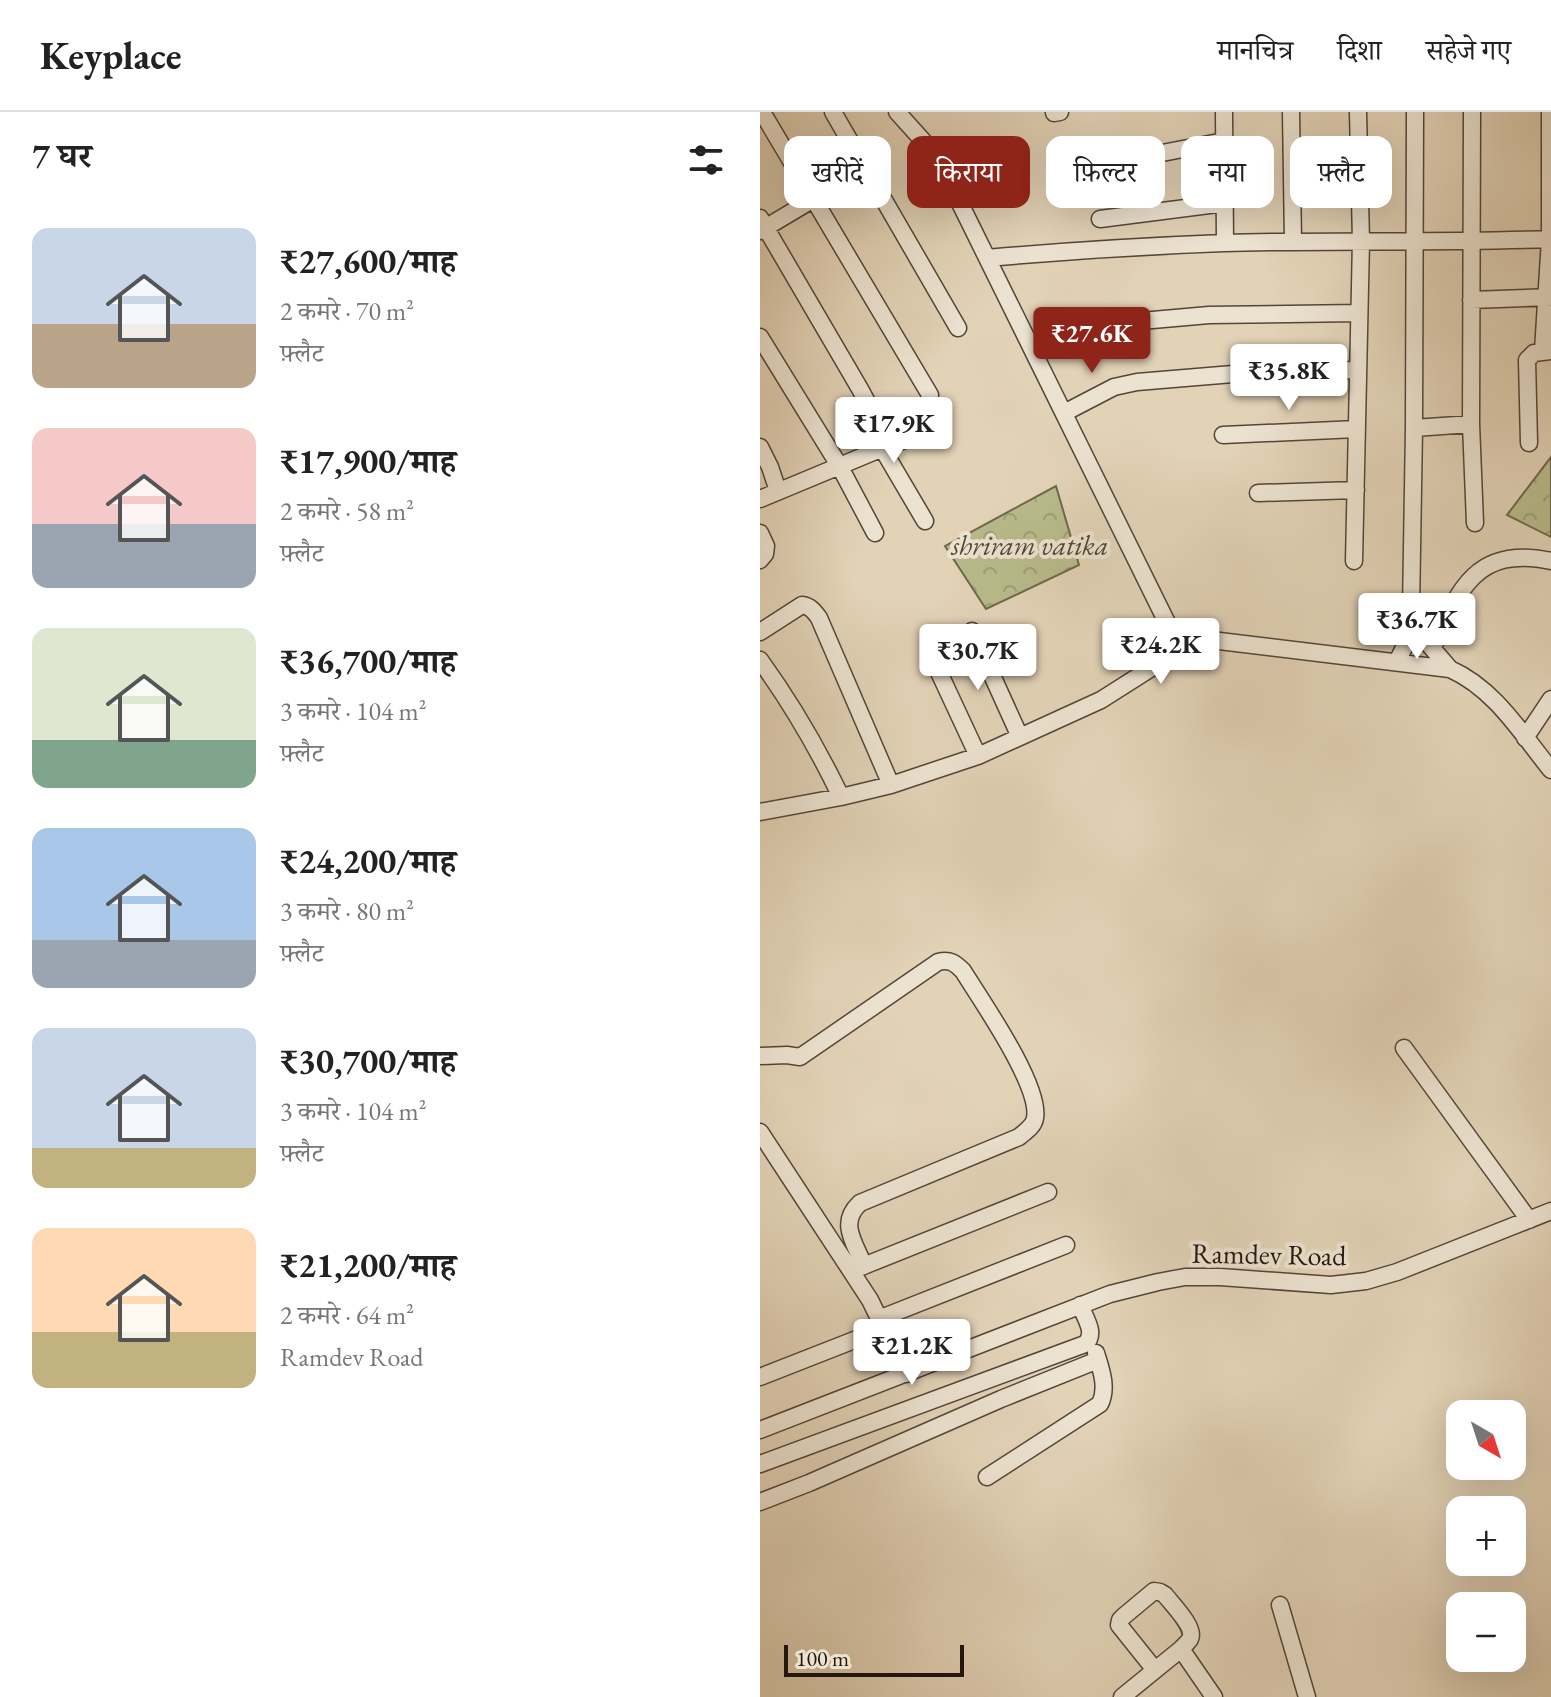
<!DOCTYPE html>
<html lang="hi">
<meta charset="utf-8">
<style>
:root{--surface:#fff;--page:#f6f6f6;--text:#222;--muted:#767676;--line:#e0e0e0;--accent:#8f2418}
body{margin:0;font-family:"EB Garamond","Noto Serif Devanagari",serif;background:var(--page);color:var(--text);height:100vh;display:flex;flex-direction:column;font-size:30px;white-space:nowrap}
*{box-sizing:border-box;margin:0}
p{font-size:26px;color:var(--muted)}
.icon{flex:none;width:44px;height:44px;fill:none;stroke:currentColor;stroke-width:2;stroke-linecap:round;stroke-linejoin:round}
.map{position:relative;flex:1;overflow:hidden}
.panel{display:flex;flex-direction:column;background:var(--surface);width:760px}
.panel>*{flex:none}
.guide{position:absolute;left:24px;top:24px;width:646px;height:72px;display:flex;gap:16px}
.needle{width:52px;rotate:141deg}
.tools{position:absolute;left:686px;top:1288px;display:grid;gap:16px}
.tools a{display:grid;place-items:center;width:80px;height:80px;border-radius:16px;background:var(--surface);box-shadow:0 8px 32px #0002;font-size:40px}
.scale{position:absolute;left:24px;bottom:20px;width:180px;box-sizing:border-box;padding-left:8px;border:4px solid #23170f;border-top:0;font-size:22px;line-height:28px;white-space:nowrap;color:#23170f;-webkit-text-stroke:6px #ece2d0;paint-order:stroke}
.price{position:absolute;translate:-50% -68px;padding:0 18px;border-radius:8px;background:#fff;color:#222;font-size:26px;line-height:52px;filter:drop-shadow(0 2px 4px #0008)}
.price::after{content:'';position:absolute;left:50%;top:48px;width:24px;height:18px;margin-left:-12px;background:inherit;clip-path:polygon(0 0,100% 0,50% 100%)}
.price.selected{background:var(--accent);color:#fff}
ul{padding:0;list-style:none}
li{display:flex;align-items:center;gap:24px;height:200px;padding:0 32px}
li span{display:grid;place-items:center;flex:none;width:224px;height:160px;border-radius:16px;color:#555}
li>.icon{margin-inline-start:auto}
span .icon{width:96px;height:96px;fill:#fffc;stroke-width:1}
li b{font-size:34px}
h2{display:flex;justify-content:space-between;align-items:center;height:96px;padding:0 32px;font-size:34px}
.chip{padding:0 28px;border-radius:16px;background:var(--surface);box-shadow:0 8px 32px #0002;font-size:28px;line-height:72px}
.chip.selected{background:var(--accent);color:#fff}
header{display:flex;align-items:center;gap:48px;box-sizing:border-box;height:112px;padding:0 40px;background:var(--surface);border-bottom:2px solid var(--line)}
header strong{font-size:38px}
nav{display:flex;gap:44px;margin-inline-start:auto;font-size:28px}
main{display:flex;flex:1;min-height:0}
.map>svg:first-child{display:block}
.park{fill:url(#park-crowns);stroke:#6e684d;stroke-width:2}
.lines{fill:none;stroke-linecap:round;stroke-linejoin:round}
.minor-casing{stroke:#534639;stroke-width:19}
.minor{stroke:#ece2d0;stroke-width:16}
.labels{text-anchor:middle;dominant-baseline:central;stroke-width:8;stroke-linejoin:round;paint-order:stroke}
.park-label{font-size:28px;font-style:italic;fill:#504834;stroke:#ece2d0}
.street-label{font-size:28px;fill:#23170f;stroke:#ece2d0}
</style>
<header>
<strong>Keyplace</strong>
<nav><a>मानचित्र</a><a>दिशा</a><a>सहेजे गए</a></nav>
</header>
<main>
<section class="panel">
<h2>7 घर<svg class="icon" aria-label="filters" viewBox="0 0 24 24"><path d="M4 7h16M4 17h16"/><circle cx="9" cy="7" r="2"/><circle cx="15" cy="17" r="2"/></svg></h2>
<ul>
<li><span style="background:linear-gradient(#c9d6e8 60%,#b9a48a 0)"><svg class="icon" aria-label="home" viewBox="0 0 24 24"><path d="M3 11l9-7 9 7M6 9v11h12V9"/></svg></span><div><b>₹27,600/माह</b><p>2 कमरे · 70 m²</p><p>फ़्लैट</p></div></li>
<li><span style="background:linear-gradient(#f6c9c9 60%,#9aa5b1 0)"><svg class="icon" aria-label="home" viewBox="0 0 24 24"><path d="M3 11l9-7 9 7M6 9v11h12V9"/></svg></span><div><b>₹17,900/माह</b><p>2 कमरे · 58 m²</p><p>फ़्लैट</p></div></li>
<li><span style="background:linear-gradient(#dfe7d0 70%,#7fa58c 0)"><svg class="icon" aria-label="home" viewBox="0 0 24 24"><path d="M3 11l9-7 9 7M6 9v11h12V9"/></svg></span><div><b>₹36,700/माह</b><p>3 कमरे · 104 m²</p><p>फ़्लैट</p></div></li>
<li><span style="background:linear-gradient(#a9c7e8 70%,#9aa5b1 0)"><svg class="icon" aria-label="home" viewBox="0 0 24 24"><path d="M3 11l9-7 9 7M6 9v11h12V9"/></svg></span><div><b>₹24,200/माह</b><p>3 कमरे · 80 m²</p><p>फ़्लैट</p></div></li>
<li><span style="background:linear-gradient(#c9d6e8 75%,#c2b280 0)"><svg class="icon" aria-label="home" viewBox="0 0 24 24"><path d="M3 11l9-7 9 7M6 9v11h12V9"/></svg></span><div><b>₹30,700/माह</b><p>3 कमरे · 104 m²</p><p>फ़्लैट</p></div></li>
<li><span style="background:linear-gradient(#ffd9b3 65%,#c2b280 0)"><svg class="icon" aria-label="home" viewBox="0 0 24 24"><path d="M3 11l9-7 9 7M6 9v11h12V9"/></svg></span><div><b>₹21,200/माह</b><p>2 कमरे · 64 m²</p><p>Ramdev Road</p></div></li>
</ul>
</section>
<div class="map">
<svg width="791" height="1585" viewBox="0 0 791 1585">
<defs>
<pattern id="park-crowns" width="20" height="18" patternUnits="userSpaceOnUse" patternTransform="scale(2)"><rect width="20" height="18" fill="#b8ba8b"/><path d="M2 6a3 3 0 1 1 6 0M12 15a3 3 0 1 1 6 0" fill="none" stroke="#9e9f77"/></pattern>
</defs>
<rect width="100%" height="100%" fill="#e2d2b6"/>
<filter id="stains"><feTurbulence type="fractalNoise" baseFrequency=".0025" numOctaves="4"/><feColorMatrix values="0 0 0 0 .2 0 0 0 0 .09 0 0 0 0 .02 0 0 0 .5 -.17"/></filter>
<radialGradient id="worn" r=".72"><stop offset=".6" stop-color="#630" stop-opacity="0"/><stop offset="1" stop-color="#630" stop-opacity=".3"/></radialGradient>
<path class="park" d="M 791,345 L 791,425 L 747,403 Z
M 296,374 L 319,453 L 226,497 L 185,434 Z"/>
<g class="lines">
<g class="minor-casing">
<path id="minor" d="M 2,0 L 170,283
M 73,0 L 198,216
M 137,0 L 174,41 L 192,75 L 421,539
M 464,0 L 465,131
M 531,0 L 533,130
M 655,0 L 654,316 L 651,497 L 654,515 L 690,557
M 712,0 L 711,312 L 715,411
M 294,1 L 300,0
M 299,61 L 464,29
M 0,106 L 100,277 L 130,333
M 340,107 L 465,91
M 0,119 L 107,55
M 227,146 C 306,139 385,134 464,131 C 573,128 682,131 791,127
M 711,188 L 791,185
M 0,225 L 80,355 L 115,421
M 783,239 L 790,127 L 790,0
M 274,241 L 336,213 L 449,203 L 599,201
M 304,301 L 354,275 L 377,270 L 485,261 L 598,258
M 654,316 L 711,312
M 463,323 L 597,317
M 769,331 L 767,248 L 774,241 L 791,239
M 0,335 L 10,355 L 18,379
M 122,336 L 165,409
M 498,381 L 596,378
M 0,387 L 130,333 L 175,317
M 0,421 L 6,434 L 5,442 L 0,448
M 594,449 L 601,129 L 598,0
M 212,519 L 260,625
M 0,520 L 42,493 C 50,494 54,499 59,506 L 131,673
M 673,536 C 698,477 717,433 791,449
M 171,543 L 218,644
M 0,548 C 31,591 58,637 81,685
M 637,550 L 654,515
M 765,626 L 791,587
M 0,700 L 81,685 L 131,673 L 218,644 L 341,588 L 404,548 L 421,539 L 451,528 L 690,557 C 735,577 761,621 791,658
M 644,936 L 769,1108
M 0,944 L 27,943 L 40,945 L 178,850 C 190,847 195,851 203,859 C 221,888 281,974 275,1006 C 274,1014 266,1019 259,1025 L 100,1091 C 78,1111 95,1131 104,1154
M 0,1020 L 110,1188 L 146,1262
M 96,1157 L 288,1080
M 121,1206 L 306,1133
M 0,1265 L 125,1216
M 0,1318 L 350,1182 L 398,1170 L 425,1165 L 460,1165 L 571,1173 L 606,1169 L 637,1160 L 791,1099
M 0,1352 L 325,1232 C 337,1222 325,1206 320,1193
M 227,1365 L 340,1292 C 348,1276 341,1257 336,1241
M 0,1390 L 49,1371 L 241,1287 L 338,1248
M 520,1493 L 547,1585
M 421,1537 L 454,1585
M 362,1585 L 421,1537 C 422,1536 429,1529 430,1527 C 436,1516 412,1492 405,1483 L 400,1480 L 394,1479 L 364,1504 L 360,1508 L 359,1513 L 395,1558"/>
</g>
<use href="#minor" class="minor"/>
</g>
<g class="labels">
<g class="park-label">
<text x="270" y="433">shriram vatika</text>
</g>
<g class="street-label">
<text transform="translate(509 1142) rotate(1)">Ramdev Road</text>
</g>
</g>
<rect width="100%" height="100%" filter="url(#stains)"/>
<rect width="100%" height="100%" fill="url(#worn)"/>
</svg>
<div class="tools">
<a><svg class="needle" viewBox="-14 -14 28 28"><path d="M0-13l5 13h-10z" fill="#e53935"/><path d="M0 13l5-13h-10z" fill="#767676"/></svg></a>
<a>+</a>
<a>−</a>
</div>
<div class="scale">100 m</div>
<b class="price selected" style="left:332px;top:263px">₹27.6K</b>
<b class="price" style="left:529px;top:300px">₹35.8K</b>
<b class="price" style="left:134px;top:353px">₹17.9K</b>
<b class="price" style="left:657px;top:549px">₹36.7K</b>
<b class="price" style="left:401px;top:574px">₹24.2K</b>
<b class="price" style="left:218px;top:580px">₹30.7K</b>
<b class="price" style="left:152px;top:1275px">₹21.2K</b>
<div class="guide">
<a class="chip">खरीदें</a>
<a class="chip selected">किराया</a>
<a class="chip">फ़िल्टर</a>
<a class="chip">नया</a>
<a class="chip">फ़्लैट</a>
</div>
</div>
</main>
